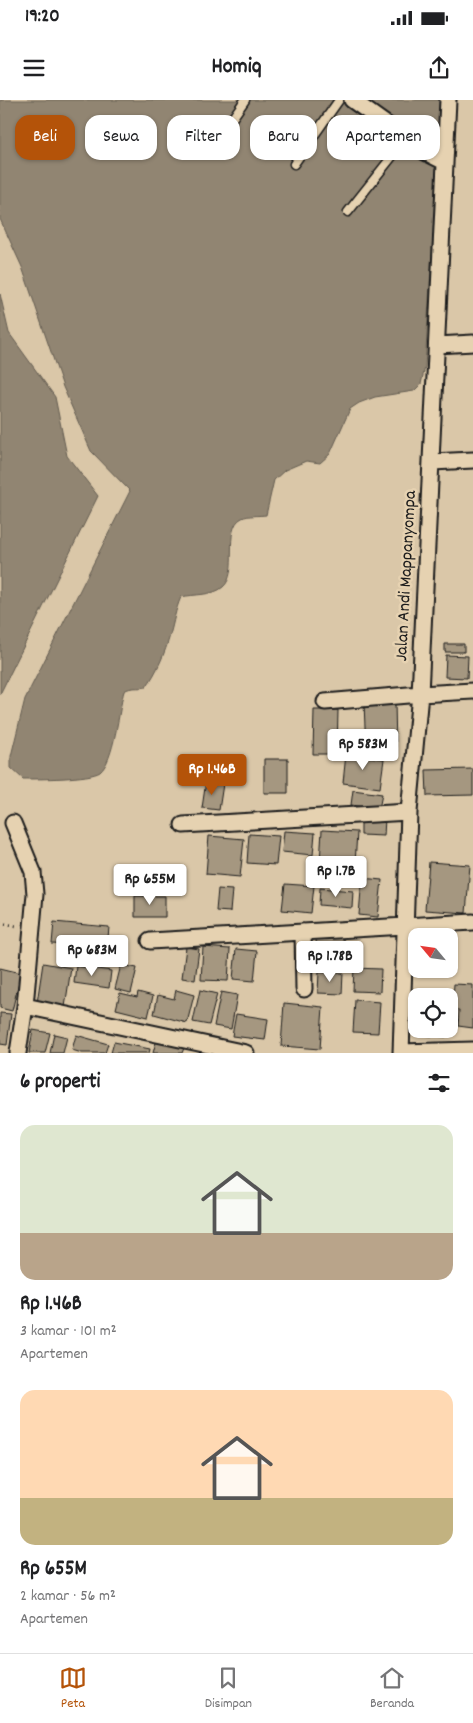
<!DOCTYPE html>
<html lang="id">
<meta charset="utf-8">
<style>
:root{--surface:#fff;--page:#f2f2f2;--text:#202124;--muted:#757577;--line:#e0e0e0;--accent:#b45309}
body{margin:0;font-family:Dekko,sans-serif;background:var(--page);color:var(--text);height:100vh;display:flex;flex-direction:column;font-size:19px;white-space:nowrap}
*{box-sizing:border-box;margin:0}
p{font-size:16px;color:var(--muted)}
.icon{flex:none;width:28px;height:28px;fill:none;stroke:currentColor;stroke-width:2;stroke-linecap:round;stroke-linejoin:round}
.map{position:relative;height:953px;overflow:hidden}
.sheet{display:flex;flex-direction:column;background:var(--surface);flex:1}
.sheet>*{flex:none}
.banner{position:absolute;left:15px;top:15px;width:444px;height:45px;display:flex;gap:10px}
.needle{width:32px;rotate:299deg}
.tools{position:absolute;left:408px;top:828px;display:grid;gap:10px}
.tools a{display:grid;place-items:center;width:50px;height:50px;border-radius:10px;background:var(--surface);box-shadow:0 1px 4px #0004;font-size:25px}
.price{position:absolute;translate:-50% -42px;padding:0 11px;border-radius:5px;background:#fff;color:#222;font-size:16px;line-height:32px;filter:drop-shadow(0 1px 2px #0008)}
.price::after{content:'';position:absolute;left:50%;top:30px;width:15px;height:11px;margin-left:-8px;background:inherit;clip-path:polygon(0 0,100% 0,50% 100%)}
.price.current{background:var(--accent);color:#fff}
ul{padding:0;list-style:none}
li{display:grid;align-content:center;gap:10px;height:265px;padding:0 20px}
li span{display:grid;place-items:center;height:155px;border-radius:15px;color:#555}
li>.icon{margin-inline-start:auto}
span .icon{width:90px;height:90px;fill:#fffc;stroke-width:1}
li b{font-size:21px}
h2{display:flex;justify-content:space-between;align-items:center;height:60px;padding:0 20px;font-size:21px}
.chip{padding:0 18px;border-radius:15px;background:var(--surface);box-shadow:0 1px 4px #0004;font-size:18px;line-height:45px}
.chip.current{background:var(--accent);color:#fff}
.status{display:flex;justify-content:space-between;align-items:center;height:35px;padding:0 25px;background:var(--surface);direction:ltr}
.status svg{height:14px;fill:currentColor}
header{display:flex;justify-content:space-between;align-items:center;height:65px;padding:0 20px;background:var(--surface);font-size:22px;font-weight:700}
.dock{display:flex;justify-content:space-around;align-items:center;height:70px;border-top:1px solid var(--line);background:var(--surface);font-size:14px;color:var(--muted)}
.dock a{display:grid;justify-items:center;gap:2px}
.dock .current{color:var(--accent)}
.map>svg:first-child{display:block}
.water{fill:#918572;stroke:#625b50}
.building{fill:#a59780;stroke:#1c1c1c}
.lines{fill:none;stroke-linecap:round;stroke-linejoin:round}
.service-casing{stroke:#1c1c1c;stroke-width:11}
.minor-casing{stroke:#1c1c1c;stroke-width:19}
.path{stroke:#1c1c1c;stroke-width:3;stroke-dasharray:1 4;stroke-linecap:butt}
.service{stroke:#e6d2b1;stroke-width:8}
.minor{stroke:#e6d2b1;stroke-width:15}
.labels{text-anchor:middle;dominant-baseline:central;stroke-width:5;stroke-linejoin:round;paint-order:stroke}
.street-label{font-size:18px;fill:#1c1c1c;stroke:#e6d2b1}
</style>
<div class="status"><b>19:20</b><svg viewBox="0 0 49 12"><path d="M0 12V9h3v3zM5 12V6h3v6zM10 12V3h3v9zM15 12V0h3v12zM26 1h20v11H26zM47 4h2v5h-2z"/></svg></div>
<header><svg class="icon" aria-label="menu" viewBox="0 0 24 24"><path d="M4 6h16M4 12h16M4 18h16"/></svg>Homiq<svg class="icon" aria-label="share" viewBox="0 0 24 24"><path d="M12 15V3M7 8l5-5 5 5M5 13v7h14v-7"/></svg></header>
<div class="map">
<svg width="473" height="953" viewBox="0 0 473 953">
<rect width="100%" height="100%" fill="#dac7a8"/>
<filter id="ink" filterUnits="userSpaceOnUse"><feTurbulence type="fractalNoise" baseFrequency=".02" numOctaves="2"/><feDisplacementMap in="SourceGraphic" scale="10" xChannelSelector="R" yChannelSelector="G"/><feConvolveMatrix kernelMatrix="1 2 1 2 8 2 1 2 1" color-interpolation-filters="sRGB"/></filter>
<g filter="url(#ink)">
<path class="water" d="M 0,0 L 441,0 L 425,267 L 421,284 L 414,291 L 375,297 L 359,303 L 350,309 L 330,354 L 320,363 L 306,361 L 285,370 L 274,380 L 266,415 C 259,416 248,415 242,418 C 222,428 240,473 223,487 C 213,496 194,494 181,497 C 175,511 174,521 170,535 C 165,553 157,572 146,587 C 138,589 132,586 124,591 C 119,609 114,661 100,672 C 90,679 37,679 23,679 L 11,668 L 11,656 L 25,599 L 130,391 L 91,351 L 63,287 L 22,167 L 0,119 Z
M 0,194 L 9,233 L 55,297 L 67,356 L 98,396 L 0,594 Z"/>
<path class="building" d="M 445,544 L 464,544 L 464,552 L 445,552 Z
M 446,555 L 468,556 L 467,578 L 445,577 Z
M 395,602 L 396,649 L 366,650 L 364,603 Z
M 314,610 L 338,610 L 337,654 L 313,654 Z
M 346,654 L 384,659 L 380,688 L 343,683 Z
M 264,659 L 288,659 L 288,693 L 264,693 Z
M 473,669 L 473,695 L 427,696 L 426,670 Z
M 206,681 L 223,684 L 219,710 L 202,708 Z
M 353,690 L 382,694 L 379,709 L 351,705 Z
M 361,717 L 385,718 L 384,736 L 361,735 Z
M 322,730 L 357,732 L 355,764 L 320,762 Z
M 284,731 L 315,733 L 313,755 L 282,752 Z
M 249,734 L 279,736 L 276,765 L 247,763 Z
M 209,736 L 244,739 L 240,777 L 206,774 Z
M 429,762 L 470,765 L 466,813 L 425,810 Z
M 362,778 L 382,780 L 378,817 L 359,815 Z
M 285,784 L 314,786 L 311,813 L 282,810 Z
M 320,788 L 353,791 L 352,808 L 319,805 Z
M 218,789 L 232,790 L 230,812 L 216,811 Z
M 135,796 L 165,796 L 165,817 L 135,817 Z
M 54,822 L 109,827 L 106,860 L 69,857 L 70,845 L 52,844 Z
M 343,838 L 344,861 L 317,862 L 316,839 Z
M 186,847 L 199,849 L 195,880 L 182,878 Z
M 203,847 L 230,849 L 228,881 L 201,880 Z
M 236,849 L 257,851 L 254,881 L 233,879 Z
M 43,863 L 71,868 L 65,907 L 37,903 Z
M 121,865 L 137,868 L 131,893 L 115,889 Z
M 76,866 L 111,871 L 109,888 L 74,883 Z
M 0,868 L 21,873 L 12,911 L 0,908 Z
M 354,868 L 381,869 L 380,892 L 353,891 Z
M 319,872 L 343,873 L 342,894 L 318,893 Z
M 454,884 L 473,885 L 473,928 L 458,926 L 459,910 L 452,910 Z
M 176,890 L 194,895 L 187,923 L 154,914 L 158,895 L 174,899 Z
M 200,890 L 217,894 L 209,925 L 193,922 Z
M 138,892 L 153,896 L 148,917 L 116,909 L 120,893 L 137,897 Z
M 221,892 L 237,895 L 231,929 L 214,926 Z
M 355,900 L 380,902 L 378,933 L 353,932 Z
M 284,903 L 323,907 L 320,949 L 281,946 Z
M 0,913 L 11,914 L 7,945 L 0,944 Z
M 236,914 L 268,919 L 265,940 L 232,936 Z
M 419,929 L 447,929 L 446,937 L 418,935 Z
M 33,930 L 50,933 L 45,953 L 29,953 Z
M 54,934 L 67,937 L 63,953 L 50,953 Z
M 76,935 L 108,944 L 105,953 L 82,953 L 72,950 Z
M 114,942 L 150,949 L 149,953 L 111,953 Z
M 156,942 L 184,948 L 182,953 L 153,953 Z"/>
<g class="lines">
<g class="service-casing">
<path id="service" d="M 209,52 L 245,0
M 294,64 L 339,0
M 348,112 L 406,39"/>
</g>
<g class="minor-casing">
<path id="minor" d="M 352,0 L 425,52 L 445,62
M 437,245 L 473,243
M 432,362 L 473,360
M 325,602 L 420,594 L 473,591
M 13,723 L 33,772 L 35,794 L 25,906 L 18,953
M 183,725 L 409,712
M 303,832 L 304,889
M 150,841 L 473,822
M 25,906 L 246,953
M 401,952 L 473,950
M 401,953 L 409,712 L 420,594 L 448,0"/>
</g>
<path class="path" d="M 0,823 L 17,826"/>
<use href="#service" class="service"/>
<use href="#minor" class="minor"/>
</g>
</g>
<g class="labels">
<g class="street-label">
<text transform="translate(407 476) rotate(-87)">Jalan Andi Mappanyompa</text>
</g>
</g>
</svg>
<div class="tools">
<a><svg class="needle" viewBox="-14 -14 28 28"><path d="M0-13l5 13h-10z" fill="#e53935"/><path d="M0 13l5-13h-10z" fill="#757577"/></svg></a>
<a><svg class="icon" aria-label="locate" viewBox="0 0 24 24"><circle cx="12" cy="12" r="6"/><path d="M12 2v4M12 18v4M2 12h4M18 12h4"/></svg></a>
</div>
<b class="price" style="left:363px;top:671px">Rp 583M</b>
<b class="price current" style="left:212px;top:696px">Rp 1.46B</b>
<b class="price" style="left:336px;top:798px">Rp 1.7B</b>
<b class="price" style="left:150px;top:806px">Rp 655M</b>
<b class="price" style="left:92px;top:877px">Rp 683M</b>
<b class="price" style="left:330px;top:883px">Rp 1.78B</b>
<div class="banner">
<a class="chip current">Beli</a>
<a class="chip">Sewa</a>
<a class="chip">Filter</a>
<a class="chip">Baru</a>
<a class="chip">Apartemen</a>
</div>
</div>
<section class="sheet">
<h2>6 properti<svg class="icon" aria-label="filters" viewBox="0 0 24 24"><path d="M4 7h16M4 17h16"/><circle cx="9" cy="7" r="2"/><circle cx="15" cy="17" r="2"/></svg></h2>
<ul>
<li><span style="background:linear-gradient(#dfe7d0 70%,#b9a48a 0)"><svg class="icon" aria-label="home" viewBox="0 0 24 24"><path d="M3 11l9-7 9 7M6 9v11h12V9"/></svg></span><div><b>Rp 1.46B</b><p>3 kamar · 101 m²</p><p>Apartemen</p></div></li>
<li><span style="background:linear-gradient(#ffd9b3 70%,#c2b280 0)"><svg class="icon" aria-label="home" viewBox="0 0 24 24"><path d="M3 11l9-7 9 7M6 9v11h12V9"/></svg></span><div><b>Rp 655M</b><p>2 kamar · 56 m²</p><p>Apartemen</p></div></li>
</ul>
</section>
<nav class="dock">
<a class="current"><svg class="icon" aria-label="map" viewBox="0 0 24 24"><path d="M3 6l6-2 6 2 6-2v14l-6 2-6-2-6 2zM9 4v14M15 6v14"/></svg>Peta</a>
<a><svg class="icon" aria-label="saved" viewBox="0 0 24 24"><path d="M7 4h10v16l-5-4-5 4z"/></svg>Disimpan</a>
<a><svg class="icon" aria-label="home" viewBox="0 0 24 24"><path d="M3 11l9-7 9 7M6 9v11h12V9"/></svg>Beranda</a>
</nav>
